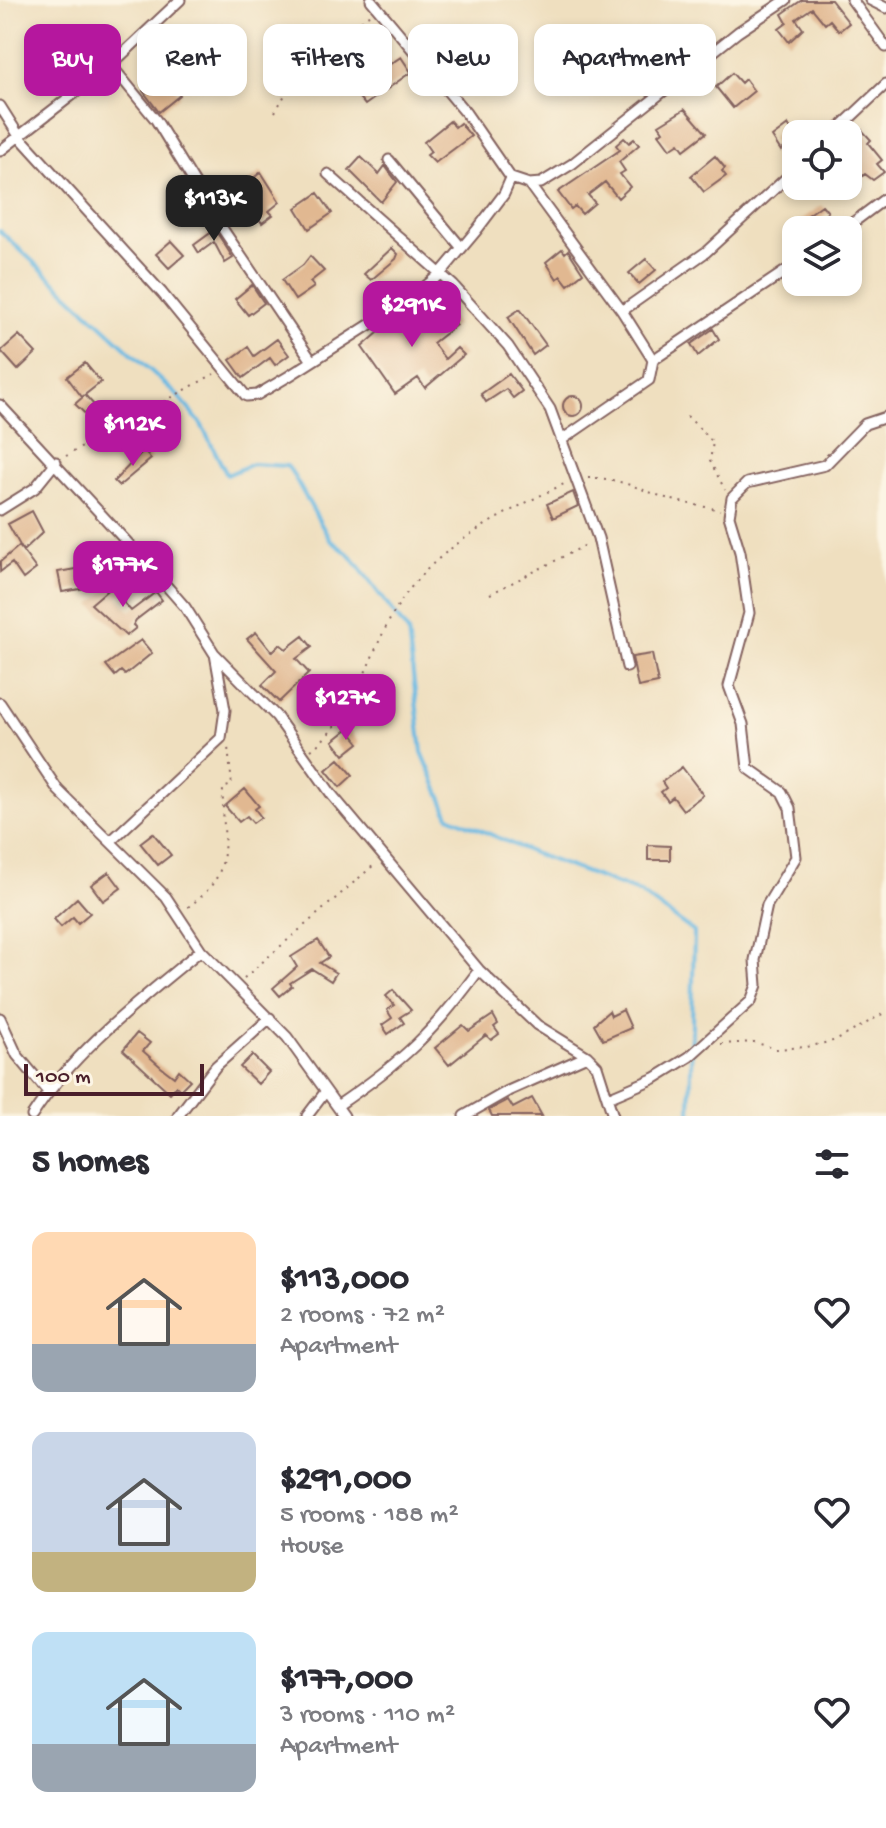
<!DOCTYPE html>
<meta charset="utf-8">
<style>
:root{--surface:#fff;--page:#f2f2f3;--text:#2b2b33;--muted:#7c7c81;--accent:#b5179e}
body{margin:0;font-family:"Gochi Hand",sans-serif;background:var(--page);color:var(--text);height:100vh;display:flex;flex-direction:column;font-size:30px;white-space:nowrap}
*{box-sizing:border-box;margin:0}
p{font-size:26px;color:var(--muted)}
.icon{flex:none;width:44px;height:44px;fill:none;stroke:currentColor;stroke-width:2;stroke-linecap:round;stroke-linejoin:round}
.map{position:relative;height:1116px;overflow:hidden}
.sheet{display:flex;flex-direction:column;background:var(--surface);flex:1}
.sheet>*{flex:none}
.hud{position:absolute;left:24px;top:24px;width:838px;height:72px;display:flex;gap:16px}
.buttons{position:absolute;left:782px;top:120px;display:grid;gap:16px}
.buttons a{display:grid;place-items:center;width:80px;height:80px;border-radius:16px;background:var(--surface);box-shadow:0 4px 12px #0003;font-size:40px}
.scale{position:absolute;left:24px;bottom:20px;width:180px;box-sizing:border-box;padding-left:8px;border:4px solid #4a1f2b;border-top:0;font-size:22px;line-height:28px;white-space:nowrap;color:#4a1f2b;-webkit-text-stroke:6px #fcf5e5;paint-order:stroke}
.price{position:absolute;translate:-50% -68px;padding:0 18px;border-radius:16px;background:var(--accent);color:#fff;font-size:26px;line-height:52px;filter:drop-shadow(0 2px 4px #0008)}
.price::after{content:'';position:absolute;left:50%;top:48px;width:24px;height:18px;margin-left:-12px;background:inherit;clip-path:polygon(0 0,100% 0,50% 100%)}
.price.selected{background:#222;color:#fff}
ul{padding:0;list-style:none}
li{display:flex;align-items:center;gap:24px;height:200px;padding:0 32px}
li span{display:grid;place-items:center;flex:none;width:224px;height:160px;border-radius:16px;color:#555}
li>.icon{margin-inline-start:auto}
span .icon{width:96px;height:96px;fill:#fffc;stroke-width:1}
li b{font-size:34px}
h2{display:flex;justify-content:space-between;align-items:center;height:96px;padding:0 32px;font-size:34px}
.pill{padding:0 28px;border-radius:16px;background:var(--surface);box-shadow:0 4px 12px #0003;font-size:28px;line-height:72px}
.pill.selected{background:var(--accent);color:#fff}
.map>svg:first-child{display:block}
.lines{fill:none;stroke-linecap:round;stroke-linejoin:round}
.stream{stroke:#68b9e3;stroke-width:4}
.building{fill:#e1b891}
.street-casing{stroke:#84625f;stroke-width:13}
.path{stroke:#84625f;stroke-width:2;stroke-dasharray:2 6;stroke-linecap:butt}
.street{stroke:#fff;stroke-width:9}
</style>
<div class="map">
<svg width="886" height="1116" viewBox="0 0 886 1116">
<rect width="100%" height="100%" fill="#fcf5e5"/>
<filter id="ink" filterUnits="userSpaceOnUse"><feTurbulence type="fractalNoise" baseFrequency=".0125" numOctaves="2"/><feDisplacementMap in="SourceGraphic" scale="16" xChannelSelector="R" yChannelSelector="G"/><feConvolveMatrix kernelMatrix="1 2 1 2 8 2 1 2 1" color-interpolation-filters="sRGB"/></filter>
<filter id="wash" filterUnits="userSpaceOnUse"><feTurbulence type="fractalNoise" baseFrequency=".006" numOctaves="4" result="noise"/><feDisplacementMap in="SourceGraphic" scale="32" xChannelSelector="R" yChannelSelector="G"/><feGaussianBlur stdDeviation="1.8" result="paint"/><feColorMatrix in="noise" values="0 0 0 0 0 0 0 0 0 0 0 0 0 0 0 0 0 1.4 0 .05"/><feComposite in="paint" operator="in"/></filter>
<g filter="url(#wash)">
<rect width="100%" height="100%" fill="#efdfbf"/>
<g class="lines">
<path class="stream" d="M 0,231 L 178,396 L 201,424 L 227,475 L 252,464 L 287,466 L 291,471 L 330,540 L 350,555 L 408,632 L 422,752 L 449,816 L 535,854 L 639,892 L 694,932 L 690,1116"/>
</g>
<g id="blocks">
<path class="building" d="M 802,0 L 831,0 L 849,23 L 839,31 L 830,20 L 825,24 L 812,8 L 796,19 L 803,29 L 789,42 L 779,29 L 787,23 L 782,14 Z
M 401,57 L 411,72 L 365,105 L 352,89 Z
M 732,73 L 741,83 L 745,79 L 754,91 L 733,108 L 716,87 Z
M 165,75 L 180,95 L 159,112 L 143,91 Z
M 685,109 L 706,133 L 684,150 L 679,143 L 670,149 L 659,134 L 663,131 L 659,125 Z
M 450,121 L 455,127 L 460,123 L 471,136 L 435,163 L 427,155 L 431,152 L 424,142 Z
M 788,125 L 796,138 L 781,151 L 772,137 Z
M 852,127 L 857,134 L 862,130 L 871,140 L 868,143 L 882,160 L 877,164 L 884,172 L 873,180 L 865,174 L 860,178 L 850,166 L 854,163 L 848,155 L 848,130 Z
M 624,138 L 629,143 L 634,139 L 639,145 L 619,162 L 625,171 L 620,174 L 630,187 L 618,198 L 605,182 L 588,195 L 595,203 L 582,214 L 575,206 L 571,209 L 558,192 L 620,150 L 616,145 Z
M 715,156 L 725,168 L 722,171 L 726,176 L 704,192 L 691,176 Z
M 361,157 L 379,174 L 385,166 L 397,182 L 381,202 L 349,170 Z
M 261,172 L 280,202 L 269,211 L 273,215 L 262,223 L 250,207 L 228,224 L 218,207 Z
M 318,193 L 332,213 L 309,229 L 296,208 Z
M 822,205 L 828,212 L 819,221 L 825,230 L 787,230 Z
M 207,217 L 233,258 L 225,263 L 214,242 L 199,253 L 194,245 L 213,231 L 203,220 Z
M 171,241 L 184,255 L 169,268 L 156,254 Z
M 392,248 L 398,254 L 396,259 L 371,280 L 364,274 Z
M 562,249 L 565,253 L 568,250 L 583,273 L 568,285 L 561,276 L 557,279 L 546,262 Z
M 310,256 L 324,271 L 310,282 L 314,287 L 295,300 L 282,280 L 303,265 Z
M 646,259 L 656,270 L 639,284 L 629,273 Z
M 252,285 L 264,303 L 248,315 L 235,299 Z
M 428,304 L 435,314 L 444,308 L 456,325 L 433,343 L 445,359 L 457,348 L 464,355 L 425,388 L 418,378 L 395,394 L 362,347 L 395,318 L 399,324 Z
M 520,309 L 546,345 L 533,355 L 508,317 Z
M 713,329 L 719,339 L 698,356 L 691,344 Z
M 19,335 L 36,353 L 18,370 L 1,351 Z
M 277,339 L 289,355 L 275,365 L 270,358 L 243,378 L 230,360 L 248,347 L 254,356 Z
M 85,363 L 101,382 L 82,397 L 67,377 Z
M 509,374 L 522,391 L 513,398 L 506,389 L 486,402 L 481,394 Z
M 85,395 L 111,424 L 103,431 L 75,404 Z
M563 406a10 10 0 1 1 20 0a10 10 0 1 1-20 0Z
M 144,450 L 151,459 L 119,486 L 114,481 Z
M 573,492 L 578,506 L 553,518 L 547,504 Z
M 32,511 L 43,532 L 23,551 L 8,524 Z
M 19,546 L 36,569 L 23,579 L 12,563 L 0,572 L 0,562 Z
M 88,567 L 92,587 L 62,592 L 58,572 Z
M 118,581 L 125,591 L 118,596 L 131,611 L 156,592 L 162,600 L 136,620 L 133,625 L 136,628 L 126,636 L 91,604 Z
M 256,632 L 272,652 L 280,644 L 286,649 L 303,636 L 312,647 L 296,659 L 309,673 L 279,702 L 262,685 L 276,671 L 247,639 Z
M 141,640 L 152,653 L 125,675 L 121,671 L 115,676 L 106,665 Z
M 652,654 L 658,683 L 638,687 L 632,657 Z
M 348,729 L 359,743 L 344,755 L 333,741 Z
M 339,759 L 353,775 L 340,787 L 326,770 Z
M 682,767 L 703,795 L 683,810 L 673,797 L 668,801 L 661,792 L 666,788 L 662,782 Z
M 245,789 L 259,806 L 255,809 L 261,817 L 253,823 L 247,816 L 239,822 L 225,806 Z
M 153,833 L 171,855 L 158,865 L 140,843 Z
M 648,845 L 670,846 L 670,860 L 648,860 Z
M 109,872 L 121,888 L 103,901 L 91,885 Z
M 77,898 L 90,913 L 78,923 L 73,917 L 61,927 L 54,919 Z
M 318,940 L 329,957 L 320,963 L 336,973 L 331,981 L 312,969 L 290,983 L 292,986 L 280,996 L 273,988 L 297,967 L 291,957 Z
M 393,990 L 411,1010 L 400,1017 L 404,1023 L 388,1034 L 382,1025 L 392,1018 L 387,1010 L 394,1005 L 386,996 Z
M 623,1010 L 631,1028 L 603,1040 L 594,1024 L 609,1011 L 611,1016 Z
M 493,1015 L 498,1024 L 494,1027 L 499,1034 L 491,1040 L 486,1035 L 449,1065 L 435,1048 L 463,1025 L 469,1031 Z
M 137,1033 L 150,1043 L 143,1051 L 161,1067 L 174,1077 L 179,1070 L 190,1080 L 180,1090 L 176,1086 L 170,1093 L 123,1050 Z
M 252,1055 L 269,1072 L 258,1084 L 240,1067 Z
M 532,1098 L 542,1116 L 492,1116 L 489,1110 L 508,1100 L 513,1108 Z"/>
</g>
</g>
<g filter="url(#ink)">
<use href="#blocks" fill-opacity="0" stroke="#84625f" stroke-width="2"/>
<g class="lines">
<g class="street-casing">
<path id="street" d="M 371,0 L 466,113 L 511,178 L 529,184 L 541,183 L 572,164 L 738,32 L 786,0
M 852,0 L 886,47
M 870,0 L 886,8
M 111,65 L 156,120 L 224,231 L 312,361
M 0,106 L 19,136 L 162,293 L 246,396 L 257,395 L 289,376 L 413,297 L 440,274 L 476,231 L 504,194 L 511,178
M 833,134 L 886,84
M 0,151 L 111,65 L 180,0
M 389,160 L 461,247
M 328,174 L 453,285 L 508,346 L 550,409 L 598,538 L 627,667
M 529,184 L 622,311 L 653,360 L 649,380 L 563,439
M 843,230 L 886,198
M 622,311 L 706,252 L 796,169
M 653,360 L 796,264
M 0,405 L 149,566 L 185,607 L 214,653 L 276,716 L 332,795 L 479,970 L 537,1025 L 587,1056 L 597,1066 L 613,1116
M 0,510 L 35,488 L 56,462
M 0,703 L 58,790 L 166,897 L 201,950 L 287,1037 L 344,1116
M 111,841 L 221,738 L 225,710 L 215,654
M 0,1018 L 17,1055 L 48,1092
M 608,1098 L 655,1078 L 689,1057 L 751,1001 L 757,985 L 755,960 L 767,905 L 796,857 L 790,808 L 782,792 L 748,768 L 743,724 L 729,686 L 749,613 L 740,552 L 729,516 L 732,498 L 747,483 L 825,465 L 865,424 L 886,417
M 337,1106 C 402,1062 433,1033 479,970
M 32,1116 C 75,1049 141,1000 201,950
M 178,1116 L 216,1066 L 270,1018
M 307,1116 L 326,1091
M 464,1116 L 508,1091 L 587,1056"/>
</g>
<path class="path" d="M 275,112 L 303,64 L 370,14
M 687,416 L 713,442 L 710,461 L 725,490
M 66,456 L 214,374
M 588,478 C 618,477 641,490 669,499 C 686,504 703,506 720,510
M 490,594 L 586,545
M 311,750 C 356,715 366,661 393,614 C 430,548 500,515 566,483
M 188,907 C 239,871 221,841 223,788 L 232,785 L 228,747
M 244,978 L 375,864
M 721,1044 L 754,1042 L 776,1049 L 807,1047 L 837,1040 L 886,1012"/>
<use href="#street" class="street"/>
</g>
</g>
</svg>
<div class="buttons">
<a><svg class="icon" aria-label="locate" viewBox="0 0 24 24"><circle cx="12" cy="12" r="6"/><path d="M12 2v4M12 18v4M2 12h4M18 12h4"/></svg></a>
<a><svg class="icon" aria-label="layers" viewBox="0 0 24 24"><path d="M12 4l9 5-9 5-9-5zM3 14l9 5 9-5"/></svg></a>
</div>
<div class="scale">100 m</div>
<b class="price selected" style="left:214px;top:243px">$113K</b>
<b class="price" style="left:412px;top:349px">$291K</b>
<b class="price" style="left:133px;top:468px">$112K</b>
<b class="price" style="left:123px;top:609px">$177K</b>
<b class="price" style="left:346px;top:742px">$127K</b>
<div class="hud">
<a class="pill selected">Buy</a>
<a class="pill">Rent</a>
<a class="pill">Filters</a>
<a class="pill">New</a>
<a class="pill">Apartment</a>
</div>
</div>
<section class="sheet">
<h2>5 homes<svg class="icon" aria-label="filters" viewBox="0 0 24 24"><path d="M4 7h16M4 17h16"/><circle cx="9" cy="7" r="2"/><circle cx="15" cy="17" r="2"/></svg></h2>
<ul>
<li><span style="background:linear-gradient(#ffd9b3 70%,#9aa5b1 0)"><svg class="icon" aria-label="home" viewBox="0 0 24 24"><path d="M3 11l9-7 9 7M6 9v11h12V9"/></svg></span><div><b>$113,000</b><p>2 rooms · 72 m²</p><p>Apartment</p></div><svg class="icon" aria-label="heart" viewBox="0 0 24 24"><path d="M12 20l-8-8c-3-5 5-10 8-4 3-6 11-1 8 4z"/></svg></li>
<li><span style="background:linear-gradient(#c9d6e8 75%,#c2b280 0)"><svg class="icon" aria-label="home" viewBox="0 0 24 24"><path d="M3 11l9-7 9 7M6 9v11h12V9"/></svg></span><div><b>$291,000</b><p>5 rooms · 188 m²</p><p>House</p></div><svg class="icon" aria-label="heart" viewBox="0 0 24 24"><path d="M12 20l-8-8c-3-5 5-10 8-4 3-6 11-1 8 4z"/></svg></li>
<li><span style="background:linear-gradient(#bfe0f5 70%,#9aa5b1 0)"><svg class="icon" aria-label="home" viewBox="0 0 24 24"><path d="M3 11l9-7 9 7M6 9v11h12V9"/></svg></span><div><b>$177,000</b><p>3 rooms · 110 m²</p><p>Apartment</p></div><svg class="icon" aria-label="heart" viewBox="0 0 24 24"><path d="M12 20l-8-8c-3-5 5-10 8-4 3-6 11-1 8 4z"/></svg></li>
</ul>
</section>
